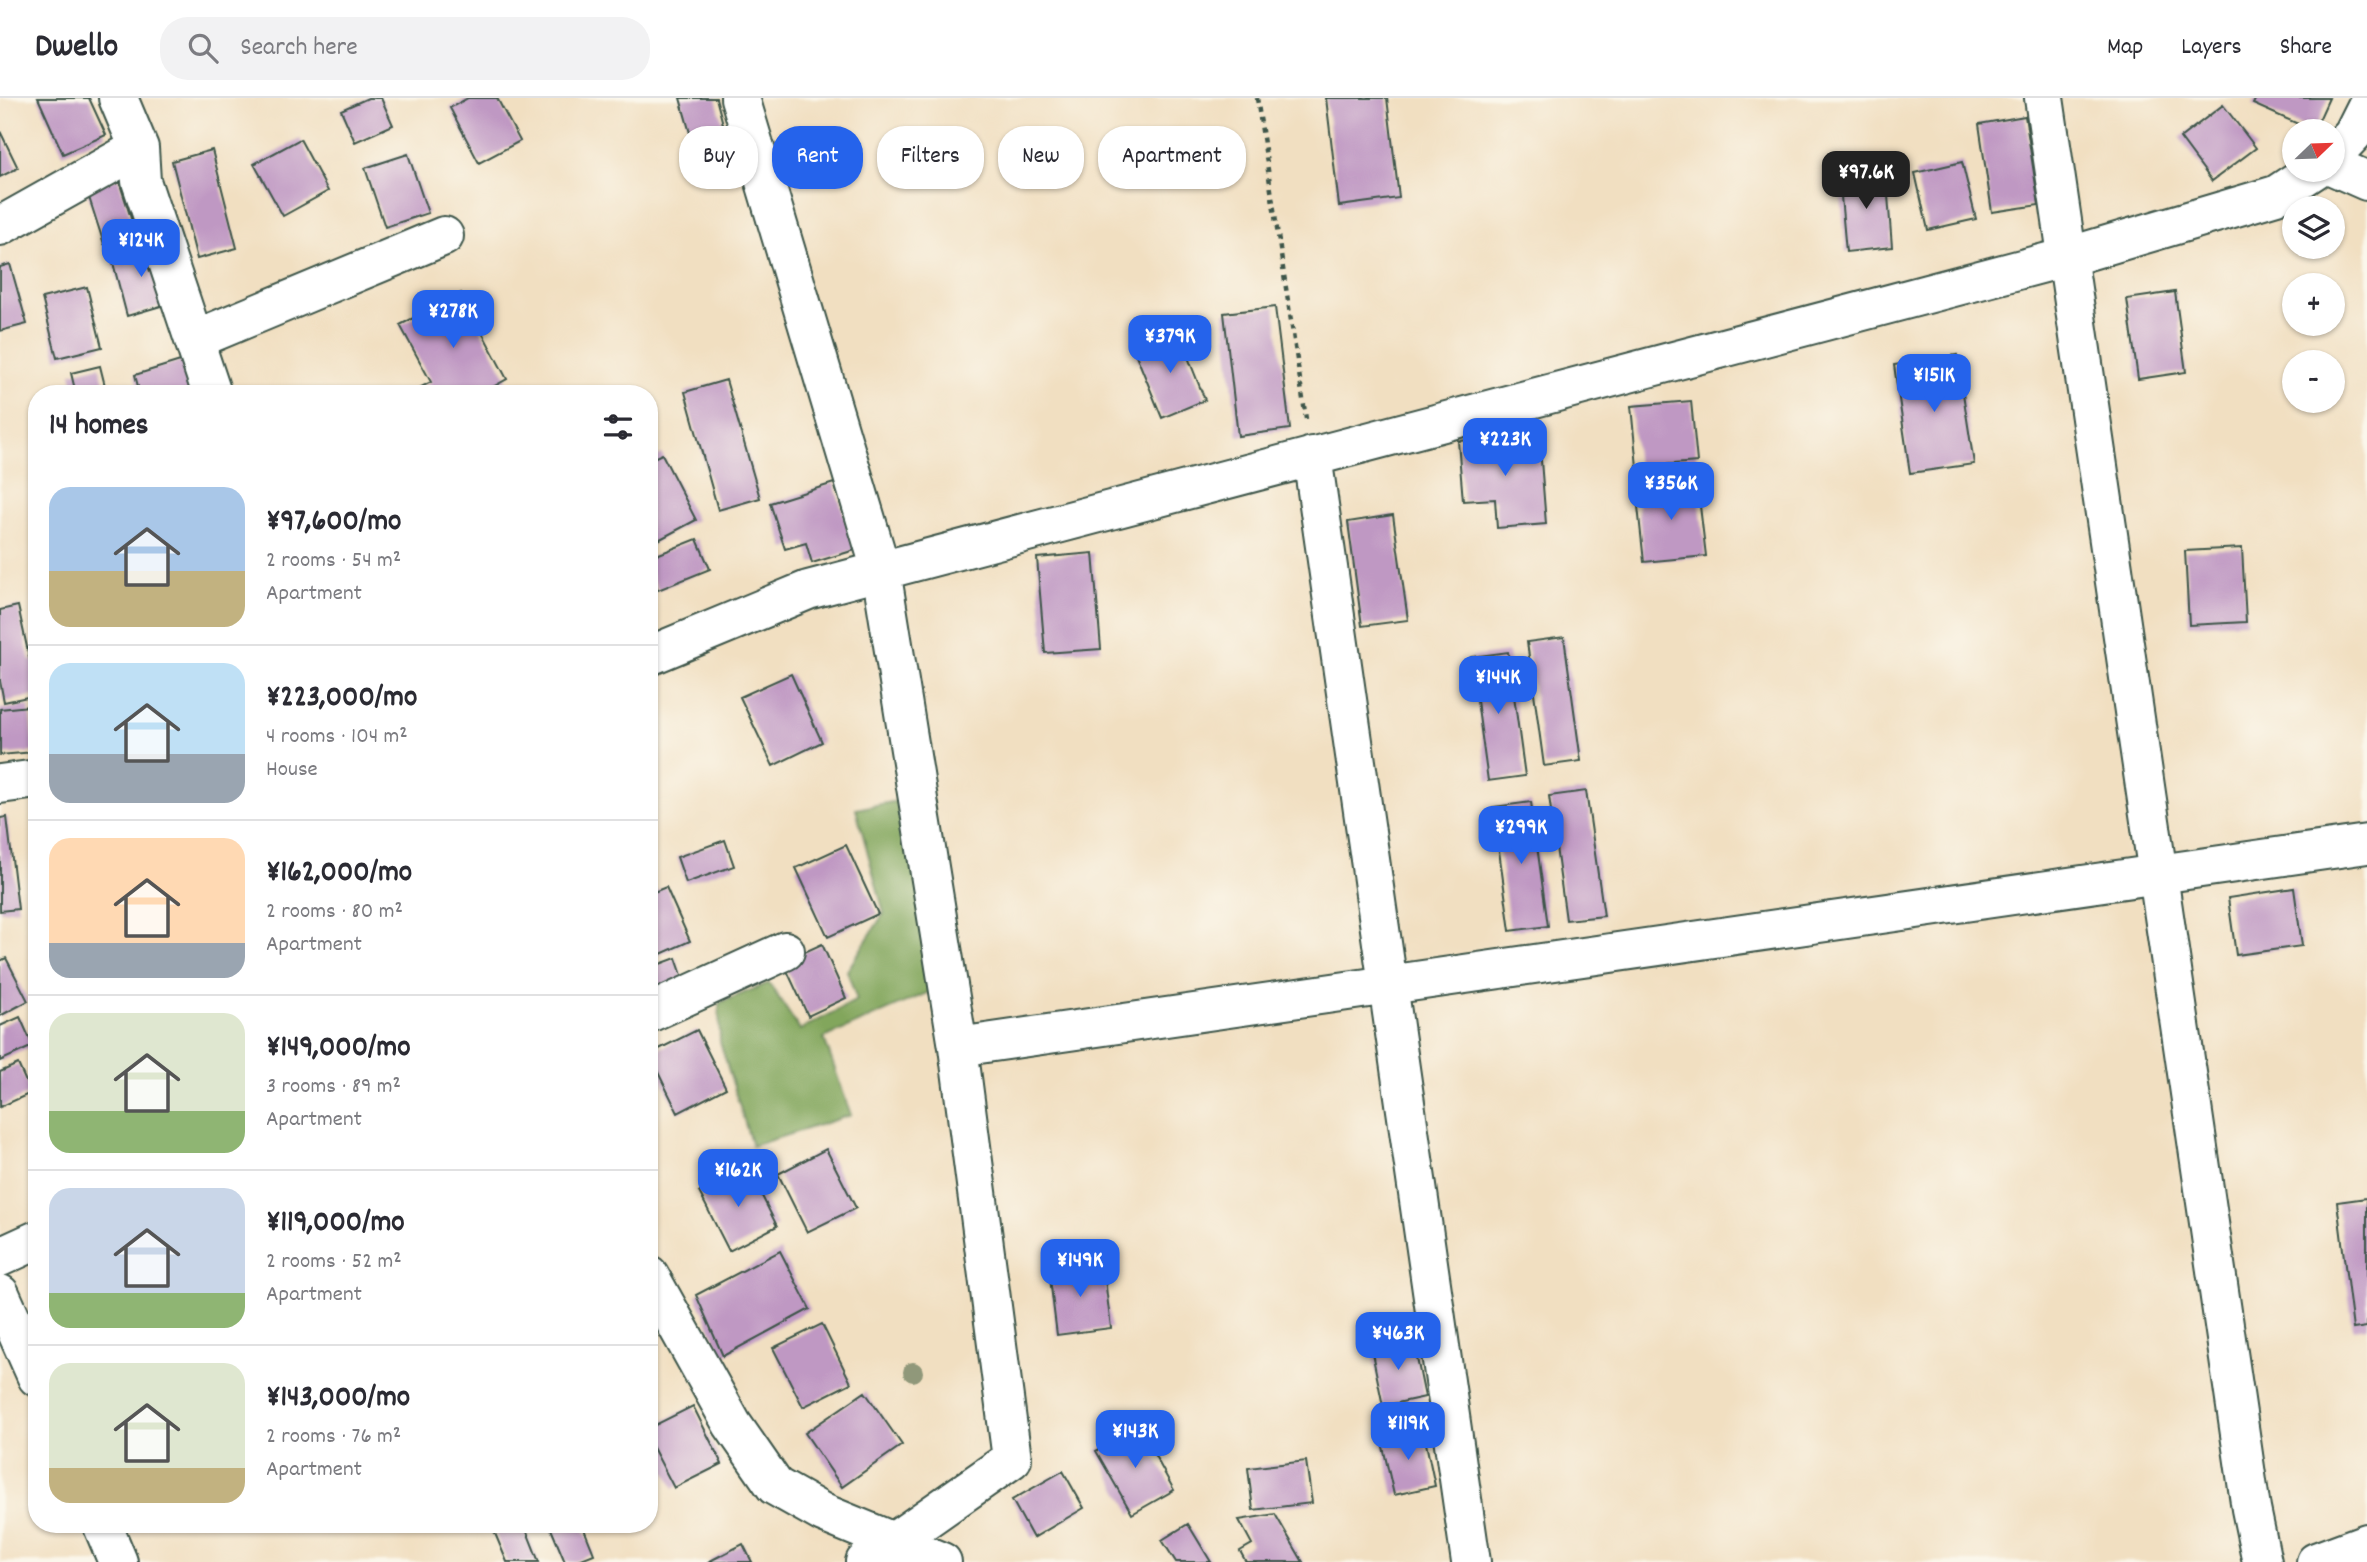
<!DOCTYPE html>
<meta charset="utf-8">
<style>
:root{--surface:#fff;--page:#f2f2f3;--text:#2b2b33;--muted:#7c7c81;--line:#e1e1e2;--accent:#2563eb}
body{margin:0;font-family:Dekko,sans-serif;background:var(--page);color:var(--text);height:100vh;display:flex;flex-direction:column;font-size:26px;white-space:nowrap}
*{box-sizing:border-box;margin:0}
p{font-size:23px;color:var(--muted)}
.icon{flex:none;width:38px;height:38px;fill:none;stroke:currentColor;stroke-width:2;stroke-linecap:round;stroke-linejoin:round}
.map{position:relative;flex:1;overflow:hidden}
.details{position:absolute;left:28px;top:287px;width:630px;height:1148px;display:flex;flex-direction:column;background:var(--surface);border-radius:28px;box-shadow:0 2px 5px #0004}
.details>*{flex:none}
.banner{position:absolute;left:679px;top:28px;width:665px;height:63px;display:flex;gap:14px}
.needle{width:46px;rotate:67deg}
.buttons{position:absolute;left:2282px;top:21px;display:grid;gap:14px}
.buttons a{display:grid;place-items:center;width:63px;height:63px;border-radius:50%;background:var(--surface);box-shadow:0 2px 5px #0004;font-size:35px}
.price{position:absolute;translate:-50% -60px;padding:0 16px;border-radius:14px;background:var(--accent);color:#fff;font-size:23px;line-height:46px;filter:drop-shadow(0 2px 4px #0008)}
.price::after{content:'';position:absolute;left:50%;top:42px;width:21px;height:16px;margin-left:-10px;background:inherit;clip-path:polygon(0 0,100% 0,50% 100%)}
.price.active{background:#222;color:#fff}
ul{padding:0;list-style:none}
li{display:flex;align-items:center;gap:21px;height:175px;padding:0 21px}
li+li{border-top:2px solid var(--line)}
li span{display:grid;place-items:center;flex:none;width:196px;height:140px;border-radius:21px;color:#555}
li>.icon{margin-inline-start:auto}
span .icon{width:84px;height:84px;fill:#fffc;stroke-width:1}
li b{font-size:30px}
h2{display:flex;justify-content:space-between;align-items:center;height:84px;padding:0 21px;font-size:30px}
.tag{padding:0 24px;border-radius:28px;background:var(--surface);box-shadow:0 2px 5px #0004;font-size:24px;line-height:63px}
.tag.active{background:var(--accent);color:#fff}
header{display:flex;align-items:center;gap:42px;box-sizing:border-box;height:98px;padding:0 35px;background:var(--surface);border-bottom:2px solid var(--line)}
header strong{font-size:33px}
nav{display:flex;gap:38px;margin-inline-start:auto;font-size:24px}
.search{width:490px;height:63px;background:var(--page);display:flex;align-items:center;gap:18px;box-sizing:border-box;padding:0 24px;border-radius:28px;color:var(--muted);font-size:26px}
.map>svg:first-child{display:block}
.forest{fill:#82a65b;stroke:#507248;stroke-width:2}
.building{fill:#bf98c3}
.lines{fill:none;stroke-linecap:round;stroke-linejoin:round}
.minor-casing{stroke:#3e5549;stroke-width:42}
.tertiary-casing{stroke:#3e5549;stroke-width:42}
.trunk-casing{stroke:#3e5549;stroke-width:42}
.path{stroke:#3e5549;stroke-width:4.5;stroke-dasharray:5 5;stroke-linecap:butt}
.minor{stroke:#fff;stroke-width:38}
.tertiary{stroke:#fff;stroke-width:38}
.trunk{stroke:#fff;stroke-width:38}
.tree{fill:#90987a}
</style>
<header>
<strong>Dwello</strong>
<div class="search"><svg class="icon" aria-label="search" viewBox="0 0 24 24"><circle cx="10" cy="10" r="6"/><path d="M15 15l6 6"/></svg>Search here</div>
<nav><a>Map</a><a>Layers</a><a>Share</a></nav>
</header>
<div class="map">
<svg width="2367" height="1464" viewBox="0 0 2367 1464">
<rect width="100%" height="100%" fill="#fbf7ec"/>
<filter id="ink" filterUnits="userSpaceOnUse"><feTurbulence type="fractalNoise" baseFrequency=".0143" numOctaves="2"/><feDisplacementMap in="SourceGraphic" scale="14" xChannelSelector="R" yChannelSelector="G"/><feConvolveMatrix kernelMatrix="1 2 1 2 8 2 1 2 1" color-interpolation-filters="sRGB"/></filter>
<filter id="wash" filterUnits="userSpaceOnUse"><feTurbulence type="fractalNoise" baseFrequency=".00686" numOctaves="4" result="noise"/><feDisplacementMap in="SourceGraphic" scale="28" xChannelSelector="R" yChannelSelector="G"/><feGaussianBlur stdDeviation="1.57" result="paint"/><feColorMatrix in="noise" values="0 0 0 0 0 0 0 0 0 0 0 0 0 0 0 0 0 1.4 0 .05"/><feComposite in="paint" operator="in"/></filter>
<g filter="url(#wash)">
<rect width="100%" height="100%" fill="#f1dfc1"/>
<path class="forest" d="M 918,699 L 948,886 L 824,940 L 851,1017 L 752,1048 L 720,944 L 719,905 L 769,885 L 800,932 L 857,902 L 847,873 L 884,815 L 856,711 Z"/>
<g id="blocks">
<path class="building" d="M 38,0 L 89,0 L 106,37 L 63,56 Z
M 368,0 L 381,0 L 393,27 L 355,44 L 341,12 Z
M 468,0 L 497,0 L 520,43 L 479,65 L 450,10 Z
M 680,0 L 716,0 L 723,26 L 690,35 Z
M 1326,0 L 1387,0 L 1399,100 L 1339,108 Z
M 2256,0 L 2329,0 L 2314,33 L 2253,6 Z
M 2223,7 L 2256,50 L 2212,83 L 2180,40 Z
M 2025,18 L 2039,107 L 1992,114 L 1979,26 Z
M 0,33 L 18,70 L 0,79 Z
M 300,41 L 328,93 L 283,118 L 254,66 Z
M 212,52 L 237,150 L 197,161 L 172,63 Z
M 408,56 L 428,115 L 385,129 L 365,70 Z
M 1962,64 L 1976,121 L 1928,132 L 1915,75 Z
M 1886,72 L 1892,149 L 1846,154 L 1839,76 Z
M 118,80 L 136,136 L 104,146 L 86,90 Z
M 155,145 L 171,205 L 127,218 L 111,157 Z
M 10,166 L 27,226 L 0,233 L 0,169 Z
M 87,189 L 102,249 L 57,260 L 42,200 Z
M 2175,194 L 2186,274 L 2138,281 L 2127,201 Z
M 461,195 L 507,281 L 480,296 L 408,296 L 431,284 L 400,227 Z
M 1275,209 L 1290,331 L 1238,338 L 1224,215 Z
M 1178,234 L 1205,302 L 1162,320 L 1134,252 Z
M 1957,257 L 1974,366 L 1910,375 L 1894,267 Z
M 190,260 L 199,292 L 186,296 L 140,296 L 135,277 Z
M 100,268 L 107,296 L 76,296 L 71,275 Z
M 726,282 L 760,400 L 718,412 L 685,294 Z
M 1691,303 L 1697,364 L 1637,369 L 1631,308 Z
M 1539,337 L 1546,426 L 1497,430 L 1495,401 L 1463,403 L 1458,343 Z
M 662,356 L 696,422 L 649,447 L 649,362 Z
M 1697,383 L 1706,458 L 1644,464 L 1636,390 Z
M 834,385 L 855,452 L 812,465 L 806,445 L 785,451 L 770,405 Z
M 1393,417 L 1408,522 L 1362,528 L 1348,424 Z
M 697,441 L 710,471 L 658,492 L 649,472 L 649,460 Z
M 2242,450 L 2246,524 L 2189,527 L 2185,453 Z
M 1093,455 L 1101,551 L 1045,555 L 1037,460 Z
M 18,508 L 30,563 L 37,561 L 37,597 L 4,604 L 0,583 L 0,512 Z
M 1564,539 L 1581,663 L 1544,668 L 1527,544 Z
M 1508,554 L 1525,678 L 1488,683 L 1471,559 Z
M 791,576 L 822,644 L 773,668 L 740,599 Z
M 29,608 L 34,654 L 0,657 L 0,611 Z
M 1586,693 L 1604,818 L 1566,822 L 1549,698 Z
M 1531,704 L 1548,828 L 1510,833 L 1493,709 Z
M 7,719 L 18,811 L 0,813 L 0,720 Z
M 725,742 L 734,768 L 686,785 L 677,759 Z
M 846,747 L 878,816 L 828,839 L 796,770 Z
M 666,789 L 690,843 L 652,860 L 649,854 L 649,796 Z
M 2294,790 L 2302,848 L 2236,857 L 2228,800 Z
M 822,846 L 846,900 L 808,918 L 783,864 Z
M 6,860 L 28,903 L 0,918 L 0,863 Z
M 676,860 L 685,886 L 649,899 L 649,870 Z
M 20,919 L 33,948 L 0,963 L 0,928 Z
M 697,932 L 726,990 L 678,1015 L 649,956 Z
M 18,966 L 31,995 L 0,1009 L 0,974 Z
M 826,1051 L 856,1110 L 807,1134 L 778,1076 Z
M 748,1070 L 777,1128 L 729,1153 L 699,1094 Z
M 2367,1100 L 2367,1229 L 2353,1231 L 2337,1104 Z
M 780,1153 L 810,1211 L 723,1258 L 696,1197 Z
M 1103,1165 L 1111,1230 L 1057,1237 L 1049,1172 Z
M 822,1226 L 851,1285 L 803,1309 L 773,1250 Z
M 1413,1241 L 1425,1299 L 1383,1308 L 1371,1250 Z
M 865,1294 L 902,1347 L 842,1389 L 805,1335 Z
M 693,1308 L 722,1366 L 674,1390 L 649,1342 L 649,1330 Z
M 1139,1329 L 1174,1392 L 1132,1416 L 1096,1353 Z
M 1423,1331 L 1435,1388 L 1394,1397 L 1381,1340 Z
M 1306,1363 L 1312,1405 L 1253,1412 L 1248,1370 Z
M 1063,1373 L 1084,1410 L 1033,1440 L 1012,1402 Z
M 1275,1416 L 1303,1464 L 1246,1464 L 1240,1453 L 1252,1446 L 1239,1422 Z
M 491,1426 L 524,1426 L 539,1464 L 507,1464 Z
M 549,1426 L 582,1426 L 594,1456 L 574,1464 L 565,1464 Z
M 1188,1426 L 1211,1464 L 1176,1464 L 1162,1442 Z
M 743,1446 L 752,1464 L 708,1464 Z"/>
</g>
</g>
<g filter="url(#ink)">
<use href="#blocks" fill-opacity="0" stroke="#3e5549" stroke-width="2"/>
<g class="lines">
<g class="minor-casing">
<path id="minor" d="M 118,0 L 139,50 L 141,83 L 212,296
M 740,0 L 881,472 L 958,949 L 1012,1361 L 865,1464
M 2333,57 L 2353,36 L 2367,8
M 2333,68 L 2367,83
M 0,128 L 139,50
M 194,242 L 444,138
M 1312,358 L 1471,1464
M 649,558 L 808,492 L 2067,159 L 2276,97 L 2314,72
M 0,686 L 37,681
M 649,915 L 785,853
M 958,949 L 2367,746
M 0,1159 L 37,1142
M 649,1177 L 732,1326 L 775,1388 L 823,1415 L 942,1464
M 2316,1464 L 2367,1445"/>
</g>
<g class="tertiary-casing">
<path id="tertiary" d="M 2044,0 L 2251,1411 L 2262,1464"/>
</g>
<g class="trunk-casing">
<path id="trunk" d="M 0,1196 L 37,1279
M 102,1426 L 118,1464"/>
</g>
<path class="path" d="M 1257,0 L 1306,321"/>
<use href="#minor" class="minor"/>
<use href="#tertiary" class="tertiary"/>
<use href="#trunk" class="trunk"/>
</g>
<circle class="tree" cx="913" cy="1274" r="10"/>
</g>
</svg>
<div class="buttons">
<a><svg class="needle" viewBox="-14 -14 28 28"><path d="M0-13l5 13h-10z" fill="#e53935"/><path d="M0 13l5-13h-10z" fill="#7c7c81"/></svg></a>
<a><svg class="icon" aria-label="layers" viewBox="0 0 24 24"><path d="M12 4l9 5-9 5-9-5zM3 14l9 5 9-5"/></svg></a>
<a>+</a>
<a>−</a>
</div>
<b class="price active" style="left:1866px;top:113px">¥97.6K</b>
<b class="price" style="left:141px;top:181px">¥124K</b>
<b class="price" style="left:453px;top:252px">¥278K</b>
<b class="price" style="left:1170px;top:277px">¥379K</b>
<b class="price" style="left:1934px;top:316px">¥151K</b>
<b class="price" style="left:1505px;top:380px">¥223K</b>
<b class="price" style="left:1671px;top:424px">¥356K</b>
<b class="price" style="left:1498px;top:618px">¥144K</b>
<b class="price" style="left:1521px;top:768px">¥299K</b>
<b class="price" style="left:738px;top:1111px">¥162K</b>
<b class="price" style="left:1080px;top:1201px">¥149K</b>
<b class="price" style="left:1398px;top:1274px">¥463K</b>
<b class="price" style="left:1408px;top:1364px">¥119K</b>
<b class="price" style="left:1135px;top:1372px">¥143K</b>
<div class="banner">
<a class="tag">Buy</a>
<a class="tag active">Rent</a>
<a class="tag">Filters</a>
<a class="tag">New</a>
<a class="tag">Apartment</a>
</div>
<section class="details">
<h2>14 homes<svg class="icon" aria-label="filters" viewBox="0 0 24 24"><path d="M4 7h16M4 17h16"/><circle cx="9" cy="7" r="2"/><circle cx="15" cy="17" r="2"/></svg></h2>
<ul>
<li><span style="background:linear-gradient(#a9c7e8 60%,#c2b280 0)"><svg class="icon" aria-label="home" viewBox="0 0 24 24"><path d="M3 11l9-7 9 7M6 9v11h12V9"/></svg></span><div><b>¥97,600/mo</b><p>2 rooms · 54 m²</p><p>Apartment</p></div></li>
<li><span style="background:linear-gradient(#bfe0f5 65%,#9aa5b1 0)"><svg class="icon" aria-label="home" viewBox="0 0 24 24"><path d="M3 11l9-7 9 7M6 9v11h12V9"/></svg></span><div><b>¥223,000/mo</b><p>4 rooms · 104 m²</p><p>House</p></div></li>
<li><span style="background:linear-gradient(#ffd9b3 75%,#9aa5b1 0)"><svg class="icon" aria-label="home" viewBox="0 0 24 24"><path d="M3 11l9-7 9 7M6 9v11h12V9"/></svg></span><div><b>¥162,000/mo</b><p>2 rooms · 80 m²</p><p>Apartment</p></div></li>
<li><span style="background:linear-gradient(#dfe7d0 70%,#8fb573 0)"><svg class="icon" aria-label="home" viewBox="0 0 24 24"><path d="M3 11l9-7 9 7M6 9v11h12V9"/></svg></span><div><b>¥149,000/mo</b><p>3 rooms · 89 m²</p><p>Apartment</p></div></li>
<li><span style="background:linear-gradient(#c9d6e8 75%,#8fb573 0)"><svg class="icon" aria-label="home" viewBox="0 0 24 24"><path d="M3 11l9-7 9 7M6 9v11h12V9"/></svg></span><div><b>¥119,000/mo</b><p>2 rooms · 52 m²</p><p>Apartment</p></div></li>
<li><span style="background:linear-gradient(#dfe7d0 75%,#c2b280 0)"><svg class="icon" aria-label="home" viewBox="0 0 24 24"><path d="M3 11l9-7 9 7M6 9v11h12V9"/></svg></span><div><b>¥143,000/mo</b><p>2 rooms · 76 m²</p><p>Apartment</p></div></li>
</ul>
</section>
</div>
